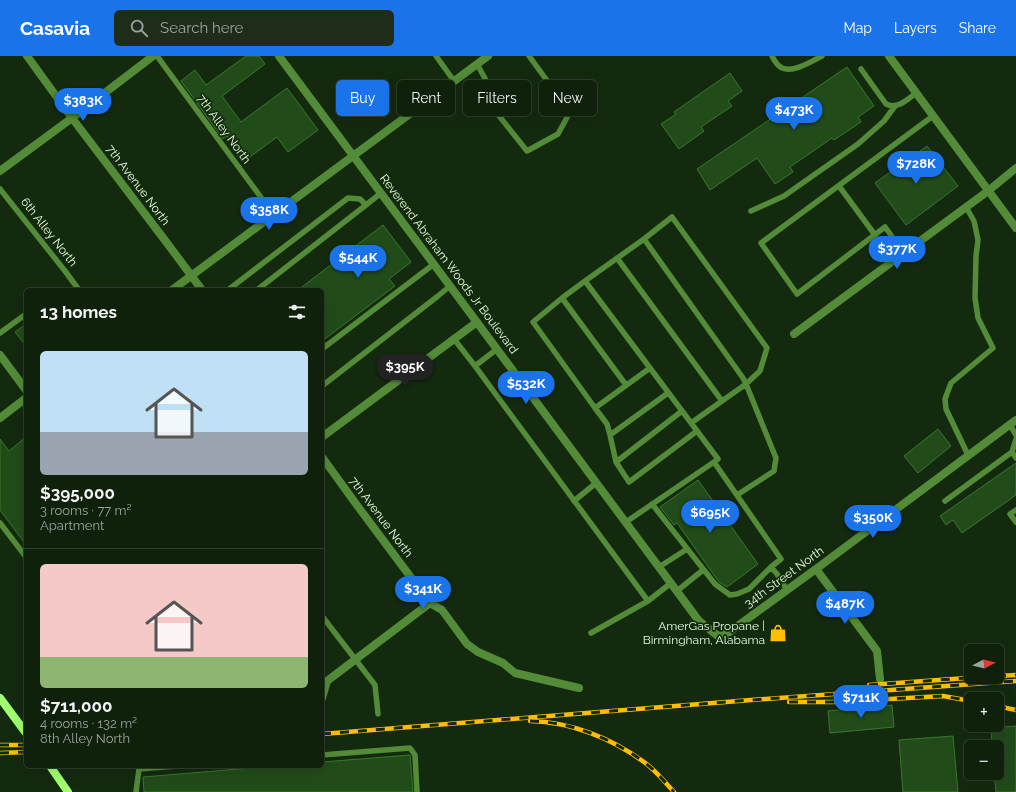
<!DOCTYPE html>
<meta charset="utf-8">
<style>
:root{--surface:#0f200b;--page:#1d2d19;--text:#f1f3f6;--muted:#9ba39d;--line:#2f3e2c;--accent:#1a73e8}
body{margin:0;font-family:Raleway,sans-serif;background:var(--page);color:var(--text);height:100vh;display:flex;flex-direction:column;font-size:15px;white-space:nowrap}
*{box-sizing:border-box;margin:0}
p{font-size:13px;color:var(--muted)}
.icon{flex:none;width:22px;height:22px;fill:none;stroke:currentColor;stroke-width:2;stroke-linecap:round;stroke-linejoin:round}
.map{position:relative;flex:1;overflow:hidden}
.sheet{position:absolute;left:24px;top:232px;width:300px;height:480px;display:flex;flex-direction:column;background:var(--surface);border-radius:6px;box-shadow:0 4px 16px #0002,0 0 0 1px var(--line)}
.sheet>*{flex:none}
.guide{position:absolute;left:336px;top:24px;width:380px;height:36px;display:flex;gap:8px}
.needle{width:26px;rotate:83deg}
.buttons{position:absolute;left:964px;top:588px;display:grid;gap:8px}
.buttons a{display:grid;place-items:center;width:40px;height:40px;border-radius:6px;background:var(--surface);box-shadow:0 4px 16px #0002,0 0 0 1px var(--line);font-size:20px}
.price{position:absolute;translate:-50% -34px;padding:0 9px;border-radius:14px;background:var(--accent);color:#fff;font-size:13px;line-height:26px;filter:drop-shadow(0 1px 2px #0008)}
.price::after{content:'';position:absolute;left:50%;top:24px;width:12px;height:9px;margin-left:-6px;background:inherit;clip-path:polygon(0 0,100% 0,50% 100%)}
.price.active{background:#222;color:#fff}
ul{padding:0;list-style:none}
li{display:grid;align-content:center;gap:8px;height:212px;padding:0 16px}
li+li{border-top:1px solid var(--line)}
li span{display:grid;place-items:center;height:124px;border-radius:6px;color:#555}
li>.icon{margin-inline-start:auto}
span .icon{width:72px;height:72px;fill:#fffc;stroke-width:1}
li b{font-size:17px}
h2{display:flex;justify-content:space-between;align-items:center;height:48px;padding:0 16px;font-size:17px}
.chip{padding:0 14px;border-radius:6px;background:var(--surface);box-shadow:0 4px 16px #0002,0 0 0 1px var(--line);font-size:14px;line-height:36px}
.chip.active{background:var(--accent);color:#fff}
header{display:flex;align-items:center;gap:24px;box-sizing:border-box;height:56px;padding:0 20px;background:var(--accent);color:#fff}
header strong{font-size:19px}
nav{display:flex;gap:22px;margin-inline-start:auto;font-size:14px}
.search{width:280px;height:36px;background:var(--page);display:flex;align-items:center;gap:10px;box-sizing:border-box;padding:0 14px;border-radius:6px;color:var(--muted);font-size:15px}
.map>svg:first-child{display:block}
.building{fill:#224b1a;stroke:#38792b}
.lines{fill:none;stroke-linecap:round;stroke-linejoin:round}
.service{stroke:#538b38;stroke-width:5.5}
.minor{stroke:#538b38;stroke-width:8}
.tertiary{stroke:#538b38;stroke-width:8}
.secondary{stroke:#9fff6f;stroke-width:8}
.rail-casing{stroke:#ffbd04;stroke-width:4.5}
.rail{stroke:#142a0f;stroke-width:3;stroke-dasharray:9;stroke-linecap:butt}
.labels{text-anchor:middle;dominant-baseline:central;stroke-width:3.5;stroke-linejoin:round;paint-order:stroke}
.street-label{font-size:12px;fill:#e1ffd8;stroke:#142a0f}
.poi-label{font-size:12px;fill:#e1ffd8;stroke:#142a0f;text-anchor:end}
</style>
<header>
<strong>Casavia</strong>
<div class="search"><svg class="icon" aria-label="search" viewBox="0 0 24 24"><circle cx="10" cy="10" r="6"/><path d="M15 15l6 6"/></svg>Search here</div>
<nav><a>Map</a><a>Layers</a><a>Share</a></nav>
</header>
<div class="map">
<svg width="1016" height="736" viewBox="0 0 1016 736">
<rect width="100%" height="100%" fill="#142a0f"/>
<path class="building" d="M 246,0 L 259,0 L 265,8 L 222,40 L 241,66 L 287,32 L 318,74 L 288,96 L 277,81 L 243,106 L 233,93 L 236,91 L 227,80 L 223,83 L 181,25 L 195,14 L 206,29 Z
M 847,11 L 874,50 L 858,61 L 861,66 L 834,84 L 832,82 L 790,111 L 793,116 L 775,128 L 757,102 L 710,134 L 697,113 Z
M 730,17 L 742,35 L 728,45 L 732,50 L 701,71 L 704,75 L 679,93 L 661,68 L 676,58 L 674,56 Z
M 927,90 L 958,130 L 906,169 L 875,127 Z
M 383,169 L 411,206 L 389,223 L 395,230 L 322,285 L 322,234 L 298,234 Z
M 26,268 L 26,290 L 15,276 Z
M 938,373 L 951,390 L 918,417 L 904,400 Z
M 26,381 L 26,489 L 0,454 L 0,383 L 9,395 Z
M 1016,407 L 1016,439 L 962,477 L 953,464 L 946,469 L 940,460 Z
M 698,424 L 758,508 L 727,531 L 719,526 L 677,467 L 674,469 L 660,451 Z
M 892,649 L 894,671 L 830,677 L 828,655 Z
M 1016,670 L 1016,736 L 996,736 L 994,717 L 997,717 L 997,691 L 992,691 L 991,672 Z
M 953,680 L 958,736 L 903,736 L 899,684 Z
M 410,699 L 413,736 L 144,736 L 143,721 L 275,710 L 322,710 L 322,706 Z"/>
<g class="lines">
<path class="service" d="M 157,0 L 274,159
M 436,0 L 454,25
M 772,0 C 774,4 778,10 782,12 C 794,17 812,5 822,0
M 477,8 L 488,28 L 488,41 L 496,56 L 527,95 L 558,78 L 570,56 L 529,0
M 861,13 L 886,48 C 897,54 908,43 916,37
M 839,130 L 875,179
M 0,133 L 65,215 L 79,234
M 366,149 L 381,137
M 966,151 L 974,165 L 978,184 L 976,200 L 975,242 L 978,262 L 993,292 L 951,327 L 945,343 L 946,353 L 968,399
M 751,155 L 784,140 L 858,88 L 884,65 L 895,50
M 644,183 L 672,161 L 767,292 L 760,315 L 746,328 L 776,402 L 774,415 L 737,439
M 904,197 L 885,171 L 797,238 L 761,187 L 933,60
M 617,202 L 722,345
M 585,225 L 562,242 L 533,266 L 595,352 L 650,312
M 228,234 L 348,142 L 360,143 L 366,149 L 257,234
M 562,242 L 626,329
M 0,277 L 26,258
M 454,283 L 475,310
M 322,293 L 434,208
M 497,293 L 475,310 L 648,545 L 671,527
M 322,330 L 438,240 L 450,230
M 595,352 L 607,368 L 610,379 L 668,337
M 691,367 L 746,328 L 743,322 L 644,183 L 585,225 L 718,403 L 714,406
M 1010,369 L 1016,379
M 610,379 L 616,406 L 682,355
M 1012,396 L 1016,402
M 616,406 L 629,426 L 697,375
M 574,445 L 596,427
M 945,445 L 1012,396 L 1016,383
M 1016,454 L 1010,458 L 1016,466
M 626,466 L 714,406 L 781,503 L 771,511 L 749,533 L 737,538 L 730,539 L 715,528 L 652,448
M 0,467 L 26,501
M 659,511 L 687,493
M 771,511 L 777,518 L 787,534
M 677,535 L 703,514
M 322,560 L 375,629 L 378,658
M 591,577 L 648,545
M 322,699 L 410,692 L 415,699 L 417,736
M 136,736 L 139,713 L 177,710"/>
<path class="minor" d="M 794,278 L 988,135 L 1016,112
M 816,513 L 877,595 L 880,623
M 718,580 L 728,577 L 816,513 L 1016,364
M 322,642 L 327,625 L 430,547"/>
<path class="tertiary" d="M 27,0 L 72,62 L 167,187 L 202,234
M 279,0 L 699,565 L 718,580
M 889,0 L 1016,172
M 0,115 L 72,62 L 153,0
M 172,234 L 488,0
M 0,299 L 26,334
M 0,362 L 26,342
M 322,381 L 477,266
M 322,401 L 359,452 L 430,547 L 442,554 L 467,588 L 478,596 L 503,607 L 515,617 L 579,632"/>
<path class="secondary" d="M 0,642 L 26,677
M 50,710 L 68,736"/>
<g class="rail-casing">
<path id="rail" d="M 997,620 L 1016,619
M 869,629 L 981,621
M 789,646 L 836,646 L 943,640 L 971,645
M 997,650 L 1016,654
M 530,665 C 571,666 611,682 644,706 C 655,714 664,725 674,736
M 322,678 L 751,644 L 1016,625
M 0,689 L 26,689
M 0,697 L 26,696"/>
</g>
<use href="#rail" class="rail"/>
</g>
<defs>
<g id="shop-bare" transform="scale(1.38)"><path d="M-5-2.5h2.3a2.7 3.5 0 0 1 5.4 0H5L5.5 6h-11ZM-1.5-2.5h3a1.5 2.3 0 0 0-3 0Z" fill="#ffbd04" stroke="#142a0f" stroke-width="2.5" paint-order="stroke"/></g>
</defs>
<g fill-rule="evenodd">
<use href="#shop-bare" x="778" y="577"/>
</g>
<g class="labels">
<g class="street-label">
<text transform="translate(224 73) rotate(54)">7th Alley North</text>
<text transform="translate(138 129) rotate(53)">7th Avenue North</text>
<text transform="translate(49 176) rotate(52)">6th Alley North</text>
<text transform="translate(449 208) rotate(53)">Reverend Abraham Woods Jr Boulevard</text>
<text transform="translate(381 461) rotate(53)">7th Avenue North</text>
<text transform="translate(784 521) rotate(-36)">34th Street North</text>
</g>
<g class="poi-label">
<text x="765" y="570">AmerGas Propane |<tspan x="765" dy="14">Birmingham, Alabama</tspan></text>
</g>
</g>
</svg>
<div class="buttons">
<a><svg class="needle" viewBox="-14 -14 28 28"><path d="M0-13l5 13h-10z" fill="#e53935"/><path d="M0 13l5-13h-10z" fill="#9ba39d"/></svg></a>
<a>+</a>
<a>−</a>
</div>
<b class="price" style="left:83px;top:66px">$383K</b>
<b class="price" style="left:794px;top:75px">$473K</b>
<b class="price" style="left:916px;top:129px">$728K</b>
<b class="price" style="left:269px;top:175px">$358K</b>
<b class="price" style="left:897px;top:214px">$377K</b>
<b class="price" style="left:358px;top:223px">$544K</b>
<b class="price active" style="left:405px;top:332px">$395K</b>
<b class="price" style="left:526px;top:349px">$532K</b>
<b class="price" style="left:710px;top:478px">$695K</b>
<b class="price" style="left:873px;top:483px">$350K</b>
<b class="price" style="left:423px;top:554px">$341K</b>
<b class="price" style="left:845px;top:569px">$487K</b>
<b class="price" style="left:861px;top:663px">$711K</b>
<div class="guide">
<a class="chip active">Buy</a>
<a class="chip">Rent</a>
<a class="chip">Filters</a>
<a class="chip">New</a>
</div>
<section class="sheet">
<h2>13 homes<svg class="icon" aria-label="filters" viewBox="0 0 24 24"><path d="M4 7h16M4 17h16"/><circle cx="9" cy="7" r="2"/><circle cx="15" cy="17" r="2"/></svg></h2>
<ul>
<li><span style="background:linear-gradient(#bfe0f5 65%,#9aa5b1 0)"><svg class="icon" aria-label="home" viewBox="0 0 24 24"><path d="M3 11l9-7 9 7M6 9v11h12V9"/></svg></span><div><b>$395,000</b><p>3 rooms · 77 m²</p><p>Apartment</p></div></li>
<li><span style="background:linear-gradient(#f6c9c9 75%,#8fb573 0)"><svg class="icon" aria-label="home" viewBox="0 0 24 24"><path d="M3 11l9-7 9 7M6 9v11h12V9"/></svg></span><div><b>$711,000</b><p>4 rooms · 132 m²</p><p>8th Alley North</p></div></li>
</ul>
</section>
</div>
